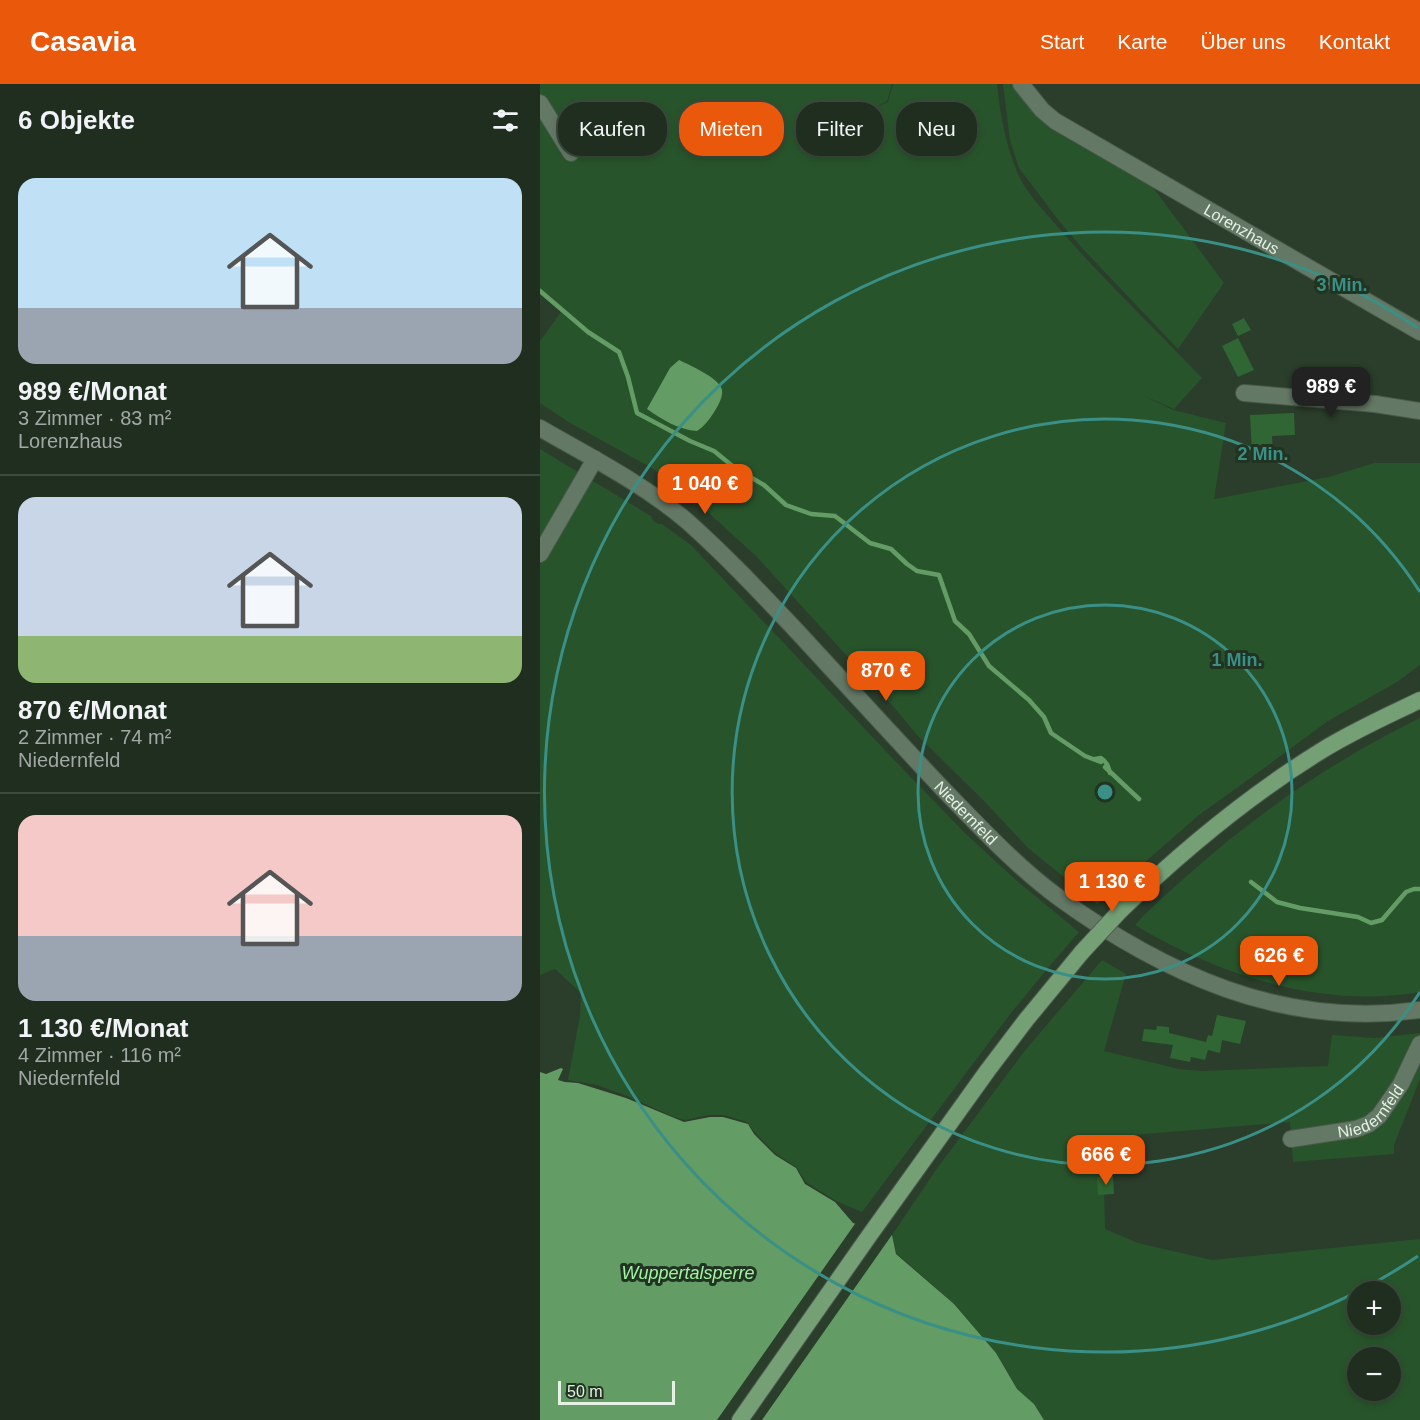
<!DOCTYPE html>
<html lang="de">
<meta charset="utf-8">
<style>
:root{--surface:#202e20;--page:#2d3a2d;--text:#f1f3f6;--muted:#a2a8a5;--line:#3d4a3e;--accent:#ea580c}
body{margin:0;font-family:Arial,sans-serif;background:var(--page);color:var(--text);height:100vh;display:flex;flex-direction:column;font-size:22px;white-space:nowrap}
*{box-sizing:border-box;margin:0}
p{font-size:20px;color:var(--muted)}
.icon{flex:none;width:33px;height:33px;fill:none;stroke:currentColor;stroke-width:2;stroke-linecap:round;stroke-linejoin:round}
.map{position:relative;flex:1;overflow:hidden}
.sheet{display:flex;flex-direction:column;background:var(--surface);width:540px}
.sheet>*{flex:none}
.hud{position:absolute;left:18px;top:18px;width:570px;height:54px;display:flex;gap:12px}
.buttons{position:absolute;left:807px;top:1197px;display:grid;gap:12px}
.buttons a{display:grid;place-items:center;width:54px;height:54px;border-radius:50%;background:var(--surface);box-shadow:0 3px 9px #0003,0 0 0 2px var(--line);font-size:30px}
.scale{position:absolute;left:18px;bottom:15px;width:117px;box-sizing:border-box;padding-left:6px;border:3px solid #e5f1e5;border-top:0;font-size:16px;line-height:21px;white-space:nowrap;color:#e5f1e5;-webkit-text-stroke:4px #213321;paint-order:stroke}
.price{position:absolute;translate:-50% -51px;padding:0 14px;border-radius:12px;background:var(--accent);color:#fff;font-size:20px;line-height:39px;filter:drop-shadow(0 2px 3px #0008)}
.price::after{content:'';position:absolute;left:50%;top:36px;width:18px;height:14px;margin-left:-9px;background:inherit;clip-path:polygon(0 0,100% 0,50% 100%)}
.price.current{background:#222;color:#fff}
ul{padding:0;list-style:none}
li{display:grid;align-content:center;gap:12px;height:318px;padding:0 18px}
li+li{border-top:2px solid var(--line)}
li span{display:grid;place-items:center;height:186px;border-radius:18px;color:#555}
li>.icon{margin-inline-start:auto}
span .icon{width:108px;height:108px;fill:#fffc;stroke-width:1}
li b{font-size:26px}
h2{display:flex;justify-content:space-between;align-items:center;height:72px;padding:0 18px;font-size:26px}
.chip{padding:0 21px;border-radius:24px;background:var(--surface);box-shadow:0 3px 9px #0003,0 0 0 2px var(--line);font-size:21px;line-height:54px}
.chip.current{background:var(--accent);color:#fff}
header{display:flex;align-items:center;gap:36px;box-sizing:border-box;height:84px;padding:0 30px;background:var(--accent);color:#fff}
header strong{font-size:28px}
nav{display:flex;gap:33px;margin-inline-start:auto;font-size:21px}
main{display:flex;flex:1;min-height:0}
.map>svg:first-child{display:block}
.green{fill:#28542b;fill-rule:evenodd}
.water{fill:#649c66}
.pier{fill:#2b3d2b}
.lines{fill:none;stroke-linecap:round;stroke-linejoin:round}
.stream{stroke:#649c66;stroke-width:4.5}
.building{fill:#306633}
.minor-casing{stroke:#49594a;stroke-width:18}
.tertiary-casing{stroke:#49594a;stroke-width:18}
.primary-casing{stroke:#49594a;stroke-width:18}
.minor{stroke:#647965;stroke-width:16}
.tertiary{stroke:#647965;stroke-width:16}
.primary{stroke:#75a076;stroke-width:16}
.primary-bridge-casing{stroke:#49594a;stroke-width:18;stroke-linecap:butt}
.primary-bridge{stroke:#75a076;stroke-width:16}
.ring{fill:none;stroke:#3a8f86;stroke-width:3}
.labels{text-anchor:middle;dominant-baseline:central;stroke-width:6;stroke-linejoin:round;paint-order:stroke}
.street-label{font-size:16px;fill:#e5f1e5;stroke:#213321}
.water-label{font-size:18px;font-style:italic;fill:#a2f1a5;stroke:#213321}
.centre{fill:#3a8f86;stroke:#213321;stroke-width:3}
.ring-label{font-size:18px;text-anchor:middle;font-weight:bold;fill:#3a8f86;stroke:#213321;stroke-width:6;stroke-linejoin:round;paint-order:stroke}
</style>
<header>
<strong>Casavia</strong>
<nav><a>Start</a><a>Karte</a><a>Über uns</a><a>Kontakt</a></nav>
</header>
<main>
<section class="sheet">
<h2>6 Objekte<svg class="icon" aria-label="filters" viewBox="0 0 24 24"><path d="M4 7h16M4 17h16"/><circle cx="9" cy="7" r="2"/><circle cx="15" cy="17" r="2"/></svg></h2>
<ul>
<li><span style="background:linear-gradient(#bfe0f5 70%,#9aa5b1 0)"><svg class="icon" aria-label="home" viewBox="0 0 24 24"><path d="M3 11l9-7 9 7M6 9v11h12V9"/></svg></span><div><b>989 €/Monat</b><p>3 Zimmer · 83 m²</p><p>Lorenzhaus</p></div></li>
<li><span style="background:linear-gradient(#c9d6e8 75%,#8fb573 0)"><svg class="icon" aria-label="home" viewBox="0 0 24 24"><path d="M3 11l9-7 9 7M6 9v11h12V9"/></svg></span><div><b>870 €/Monat</b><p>2 Zimmer · 74 m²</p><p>Niedernfeld</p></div></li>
<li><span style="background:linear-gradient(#f6c9c9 65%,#9aa5b1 0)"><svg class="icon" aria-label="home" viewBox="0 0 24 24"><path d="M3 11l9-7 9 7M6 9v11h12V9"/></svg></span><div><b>1 130 €/Monat</b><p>4 Zimmer · 116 m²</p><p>Niedernfeld</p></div></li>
</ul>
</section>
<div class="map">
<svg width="880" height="1336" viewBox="0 0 880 1336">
<rect width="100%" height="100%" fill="#2b3d2b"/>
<path class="green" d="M 0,0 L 352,0 L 347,17 L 333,25 L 348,18 L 353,0 L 457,0 C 460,29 465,58 476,85 C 484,107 501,123 516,141 C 562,194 613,243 662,294 L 634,325 L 602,311 L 633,326 L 686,339 L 674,415 L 789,393 L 834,379 L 880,379 L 880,581 L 857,598 L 788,637 L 712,693 L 659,731 L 557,820 L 488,764 L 445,718 L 377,651 L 357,627 L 216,472 L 161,422 L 112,384 L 30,339 L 0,319 L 0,257 L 21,228 L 0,210 Z
M 463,0 L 472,0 L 476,7 L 497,32 L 609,98 L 684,199 L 638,265 L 543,165 L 519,137 L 479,84 L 470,56 Z
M 0,365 L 111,432 C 113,438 116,440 122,440 L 151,461 L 360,682 L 426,750 L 476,796 L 539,848 L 508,884 L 471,929 L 322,1128 L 296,1117 L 266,1098 L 256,1083 L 235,1069 L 216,1050 L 207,1038 L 184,1031 L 169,1031 L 145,1036 L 134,1033 L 87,1012 L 57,1001 L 28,996 L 40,932 L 41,909 L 15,885 L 0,891 Z
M 880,634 L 880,908 C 783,925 677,891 595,841 C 611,823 630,807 648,791 C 718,728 796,675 880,634 Z
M 562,876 L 586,890 L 564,967 L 639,985 L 662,987 L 788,982 L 792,951 L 835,954 L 880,949 L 880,995 L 854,1061 L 854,1070 L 753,1078 L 750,1038 L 557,1054 L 564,1106 L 565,1145 L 598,1159 L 672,1176 L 880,1155 L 880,1336 L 504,1336 L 494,1320 L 477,1305 L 456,1269 L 414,1220 L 356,1169 L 352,1151 L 398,1083 L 483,969 ZM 818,1208 L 850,1208 L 850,1240 L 818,1240 ZM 818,1274 L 850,1274 L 850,1306 L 818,1306 Z"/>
<path class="water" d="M 139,276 C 149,281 180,294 182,306 C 183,312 179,320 176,325 C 171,333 166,341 157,347 C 139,346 121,335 107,325 L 130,284 Z
M 21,984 L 23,985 L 18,996 L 25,998 L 38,999 L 86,1014 L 144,1038 L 170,1033 L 183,1033 L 208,1040 L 214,1050 L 235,1071 L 256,1084 L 265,1100 L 295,1118 L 313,1139 L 352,1151 L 356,1170 L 414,1220 L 456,1269 L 477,1305 L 494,1320 L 504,1336 L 0,1336 L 0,988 L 6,990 Z"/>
<path class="pier" d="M 317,1137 L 354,1148 L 222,1336 L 177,1336 Z"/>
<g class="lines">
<path class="stream" d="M 0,207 L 48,248 L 79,268 L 88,293 L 97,329 L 150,357 L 174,367 L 195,384 L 224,401 L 246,421 L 271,430 L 295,432 L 330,459 L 351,465 L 367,480 L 377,487 L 399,491 L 415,537 L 429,550 L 449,582 L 489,616 L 504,633 L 511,649 L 545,672 L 561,678
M 555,675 L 561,674 C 567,678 568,682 570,689
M 565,683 L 599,715
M 711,798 L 737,818 L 760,824 L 818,833 L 831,839 L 842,836 L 866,808 L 874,805 L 880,805"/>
</g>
<path class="building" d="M 704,234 L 711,246 L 698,252 L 692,240 Z
M 698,254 L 714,286 L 698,293 L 682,262 Z
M 754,329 L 755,351 L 732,352 L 733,368 L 712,369 L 710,331 Z
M 677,931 L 706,937 L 700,960 L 682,956 L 680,969 L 668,966 L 665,976 L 651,973 L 650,978 L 630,974 L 633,961 L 602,957 L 604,945 L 616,946 L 617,942 L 629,943 L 629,949 L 666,958 L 668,951 L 672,952 Z
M 573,1092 L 574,1110 L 558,1111 L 557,1093 Z"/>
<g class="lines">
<g class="minor-casing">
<g id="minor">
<path id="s1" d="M 481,0 L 502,26 L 515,37 L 880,248"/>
<path d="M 0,19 L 31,69"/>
<path d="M 704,309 L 835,320 L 880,327"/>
<path d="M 0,470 L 55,375"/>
<path id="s2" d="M 751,1055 L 816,1045 L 829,1040 L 839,1032 L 861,1000 L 880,960"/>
</g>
</g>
<g class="tertiary-casing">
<g id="tertiary">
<path id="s3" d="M 0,344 C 50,373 104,400 148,438 C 185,471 219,507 253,543 C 303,597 352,651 402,704 C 439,742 476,782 518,813 C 570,851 625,883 686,905 C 748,927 814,935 880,926"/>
</g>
</g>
<g class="primary-casing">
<path id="primary" d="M 580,827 C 642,767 708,712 781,667 C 813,647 847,632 880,616
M 200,1336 L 329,1152 L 448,986 L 486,936 L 542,868"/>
</g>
<use href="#minor" class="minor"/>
<use href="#tertiary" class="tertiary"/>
<use href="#primary" class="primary"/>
<g class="primary-bridge-casing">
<path id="primary-bridge" d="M 542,868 L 580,827"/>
</g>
<use href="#primary-bridge" class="primary-bridge"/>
</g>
<g class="ring">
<circle cx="565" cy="708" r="187"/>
<path d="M880 908A373 373 0 1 1 880 508"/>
<path d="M878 1172A560 560 0 1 1 878 244"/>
</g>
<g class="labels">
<g class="street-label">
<text stroke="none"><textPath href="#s1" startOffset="266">Lorenzhaus</textPath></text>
<text stroke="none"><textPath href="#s3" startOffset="578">Niedernfeld</textPath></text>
<text stroke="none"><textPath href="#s2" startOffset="88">Niedernfeld</textPath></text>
</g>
<g class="water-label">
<text x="148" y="1189">Wuppertalsperre</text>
</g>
</g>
<circle cx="565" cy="708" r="9" class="centre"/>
<g class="ring-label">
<text x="802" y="207">3 Min.</text>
<text x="723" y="376">2 Min.</text>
<text x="697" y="582">1 Min.</text>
</g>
</svg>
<div class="buttons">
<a>+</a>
<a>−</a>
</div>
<div class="scale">50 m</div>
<b class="price current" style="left:791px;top:334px">989 €</b>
<b class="price" style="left:165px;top:431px">1 040 €</b>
<b class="price" style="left:346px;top:618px">870 €</b>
<b class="price" style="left:572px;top:829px">1 130 €</b>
<b class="price" style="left:739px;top:903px">626 €</b>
<b class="price" style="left:566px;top:1102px">666 €</b>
<div class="hud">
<a class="chip">Kaufen</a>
<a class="chip current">Mieten</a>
<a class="chip">Filter</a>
<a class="chip">Neu</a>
</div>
</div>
</main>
